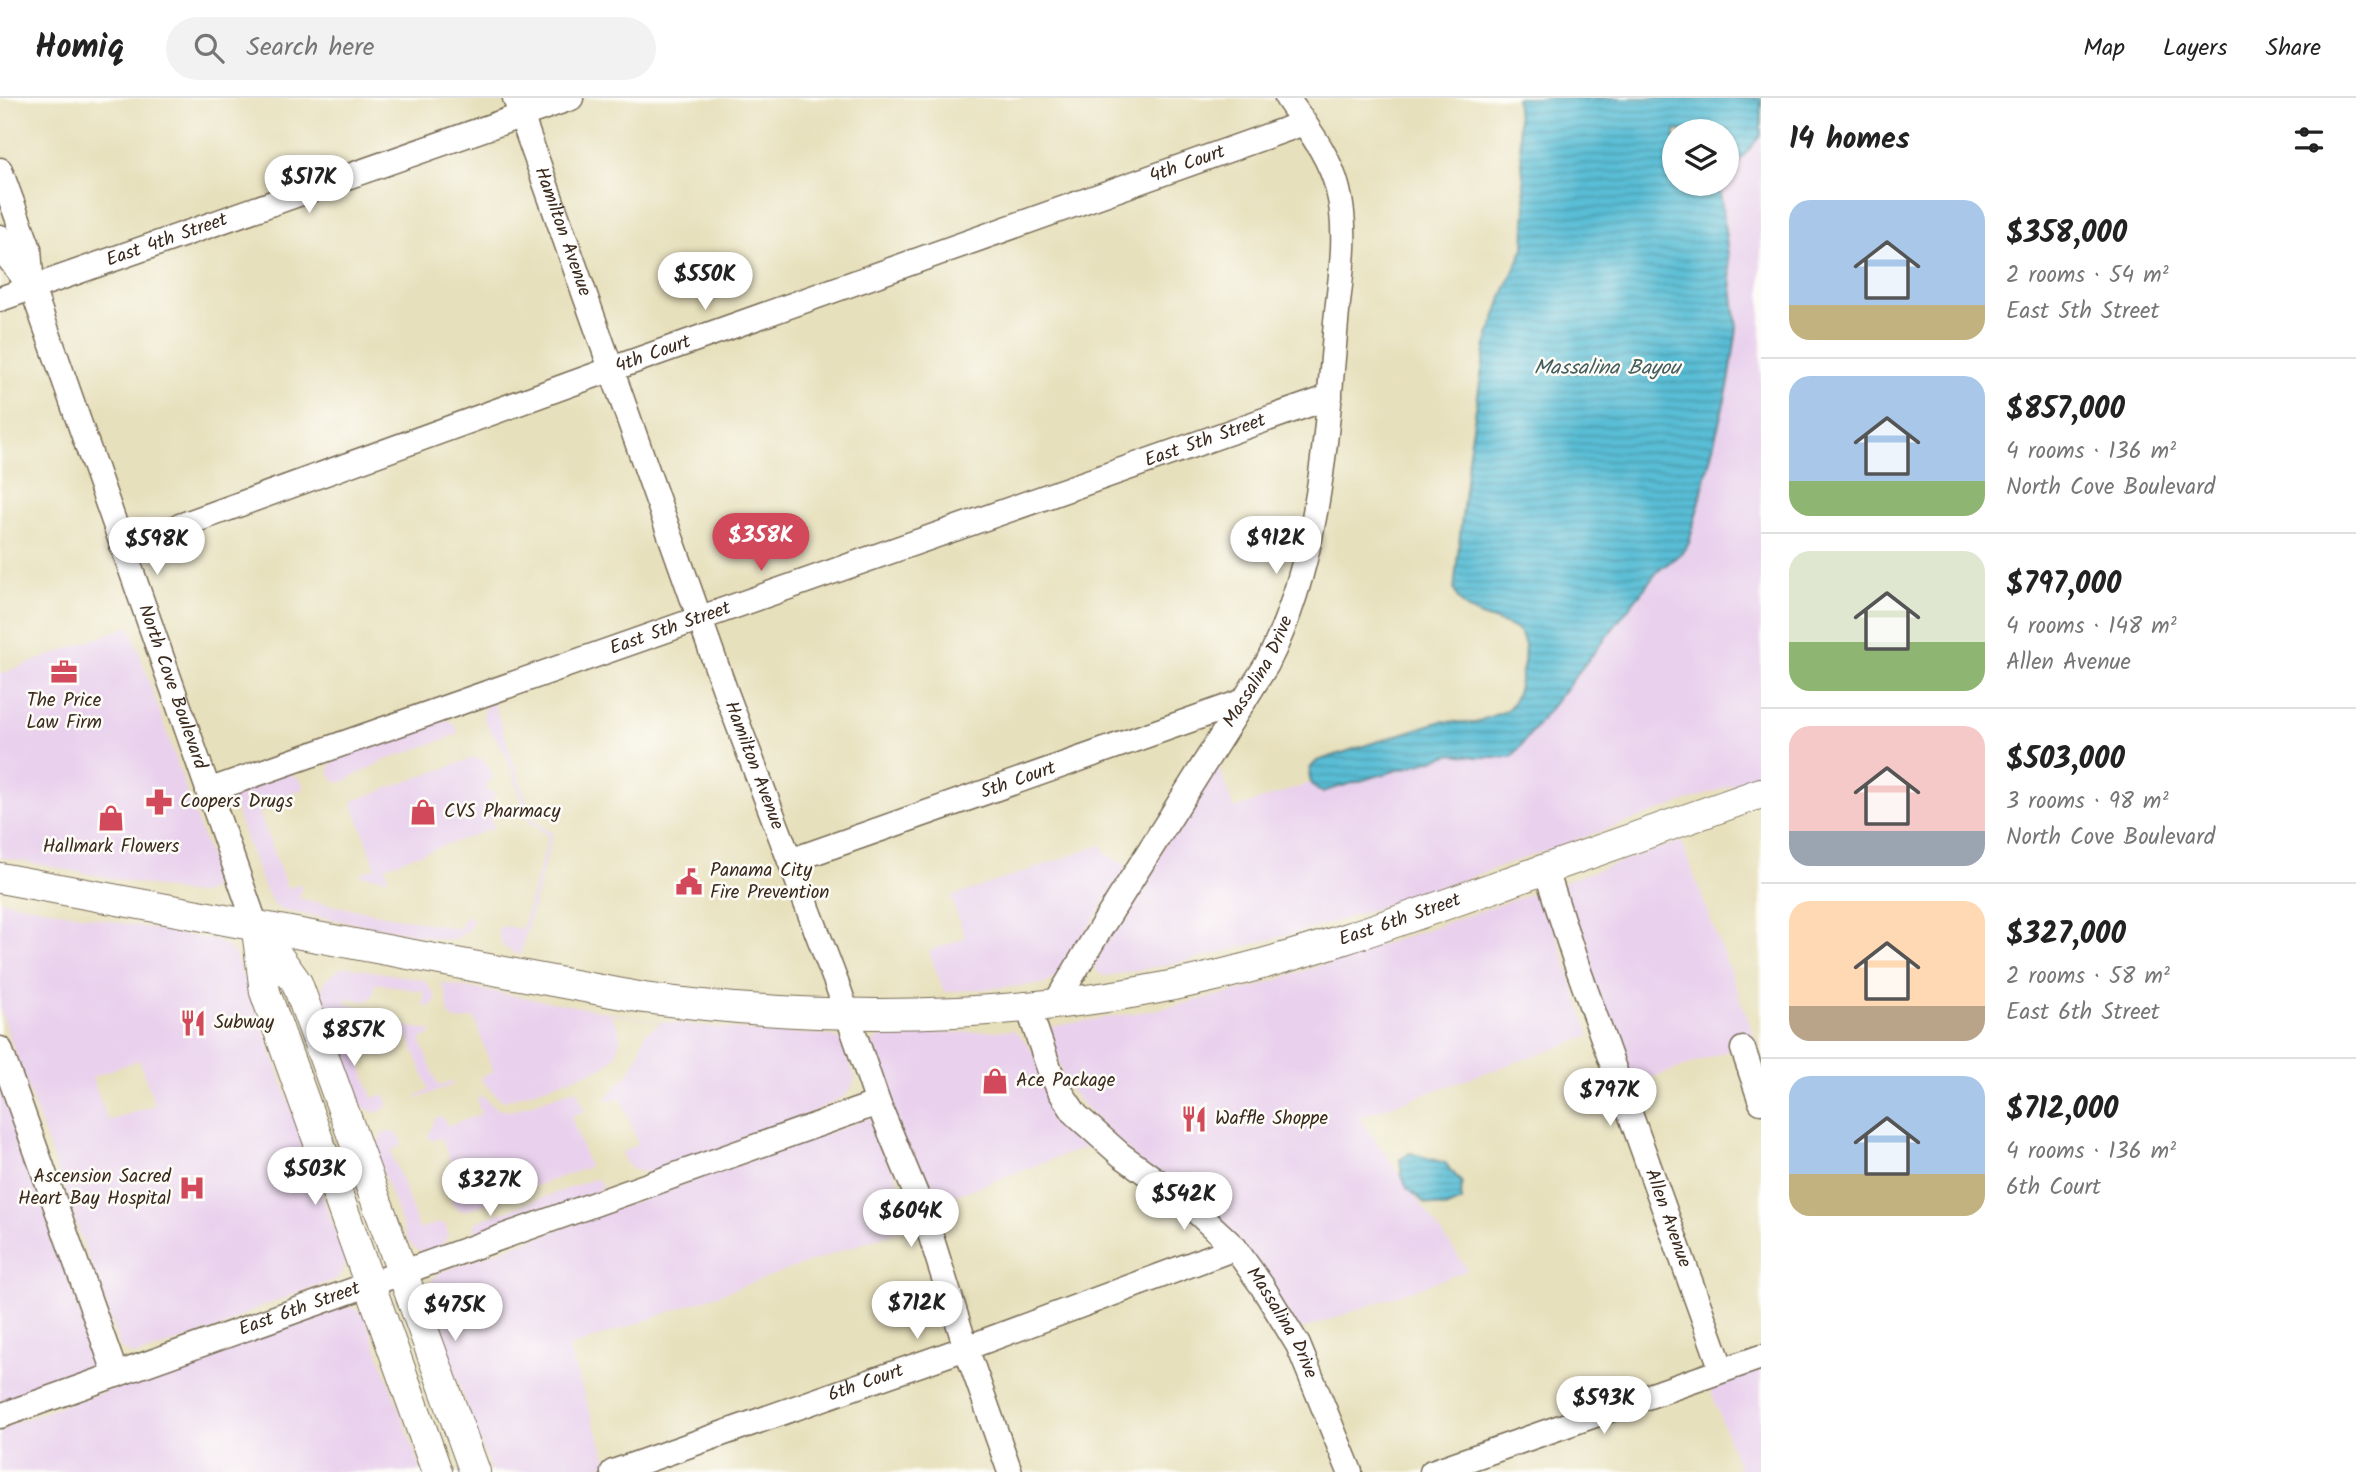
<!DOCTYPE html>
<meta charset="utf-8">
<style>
:root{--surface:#fff;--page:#f2f2f2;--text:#222;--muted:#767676;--line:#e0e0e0;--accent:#d1495b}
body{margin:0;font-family:Kalam,sans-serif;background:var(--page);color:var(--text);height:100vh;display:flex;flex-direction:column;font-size:26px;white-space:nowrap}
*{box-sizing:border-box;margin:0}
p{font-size:23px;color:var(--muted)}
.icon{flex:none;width:38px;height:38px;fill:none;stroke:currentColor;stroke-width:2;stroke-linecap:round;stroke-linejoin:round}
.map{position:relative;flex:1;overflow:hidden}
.panel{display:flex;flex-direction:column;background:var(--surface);width:595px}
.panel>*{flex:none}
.buttons{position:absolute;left:1662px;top:21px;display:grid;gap:14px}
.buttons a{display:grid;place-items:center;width:77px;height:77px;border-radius:50%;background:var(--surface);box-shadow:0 2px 5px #0004;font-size:35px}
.price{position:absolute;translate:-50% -60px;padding:0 16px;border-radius:24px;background:#fff;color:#222;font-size:23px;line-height:46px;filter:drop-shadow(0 2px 4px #0008)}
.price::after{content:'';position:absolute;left:50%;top:42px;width:21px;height:16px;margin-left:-10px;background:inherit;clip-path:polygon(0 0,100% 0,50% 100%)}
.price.active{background:var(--accent);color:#fff}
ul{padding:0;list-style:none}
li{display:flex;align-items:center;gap:21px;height:175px;padding:0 28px}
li+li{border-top:2px solid var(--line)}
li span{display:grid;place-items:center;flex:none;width:196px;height:140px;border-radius:21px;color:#555}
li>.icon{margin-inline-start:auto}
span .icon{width:84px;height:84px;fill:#fffc;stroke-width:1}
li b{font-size:30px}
h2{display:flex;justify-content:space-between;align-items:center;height:84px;padding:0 28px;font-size:30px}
header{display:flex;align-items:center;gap:42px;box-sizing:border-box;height:98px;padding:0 35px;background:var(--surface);border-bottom:2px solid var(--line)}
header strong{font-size:33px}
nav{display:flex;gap:38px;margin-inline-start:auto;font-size:24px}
.search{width:490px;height:63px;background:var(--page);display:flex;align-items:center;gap:18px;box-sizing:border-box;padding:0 24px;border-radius:38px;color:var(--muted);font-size:26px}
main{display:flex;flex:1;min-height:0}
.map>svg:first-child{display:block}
.built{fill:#e9d1ed;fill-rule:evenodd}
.water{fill:url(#water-rules);stroke:#4a747a;stroke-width:2}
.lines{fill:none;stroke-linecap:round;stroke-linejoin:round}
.minor-casing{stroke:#776a55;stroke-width:27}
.major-casing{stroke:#776a55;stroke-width:32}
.minor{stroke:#fff;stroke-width:24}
.major{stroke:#fff;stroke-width:30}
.labels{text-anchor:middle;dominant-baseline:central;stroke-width:5;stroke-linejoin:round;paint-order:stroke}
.street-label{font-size:19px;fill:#3b2a1e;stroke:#fdfcf7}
.poi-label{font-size:19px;fill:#3b2a1e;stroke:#fdfcf7;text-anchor:start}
.water-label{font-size:21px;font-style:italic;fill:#455d5e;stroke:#fdfcf7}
</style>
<header>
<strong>Homiq</strong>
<div class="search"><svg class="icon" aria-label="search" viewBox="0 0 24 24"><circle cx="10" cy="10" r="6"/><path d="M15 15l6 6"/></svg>Search here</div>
<nav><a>Map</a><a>Layers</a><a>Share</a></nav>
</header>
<main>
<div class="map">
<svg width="1761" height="1374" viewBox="0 0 1761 1374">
<defs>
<pattern id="water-rules" width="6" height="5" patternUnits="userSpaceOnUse" patternTransform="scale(1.75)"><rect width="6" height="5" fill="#58bdd5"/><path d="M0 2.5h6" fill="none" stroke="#4a9aac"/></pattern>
</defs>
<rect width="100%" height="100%" fill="#fdfcf7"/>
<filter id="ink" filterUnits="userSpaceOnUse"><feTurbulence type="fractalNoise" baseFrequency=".0143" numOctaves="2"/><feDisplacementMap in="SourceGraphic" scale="14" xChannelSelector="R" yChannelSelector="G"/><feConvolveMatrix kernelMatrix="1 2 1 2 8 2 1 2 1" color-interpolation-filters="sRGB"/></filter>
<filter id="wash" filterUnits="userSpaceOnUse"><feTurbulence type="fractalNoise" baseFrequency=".00686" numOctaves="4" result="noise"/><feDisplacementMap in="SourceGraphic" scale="28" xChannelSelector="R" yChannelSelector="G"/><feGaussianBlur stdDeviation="1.57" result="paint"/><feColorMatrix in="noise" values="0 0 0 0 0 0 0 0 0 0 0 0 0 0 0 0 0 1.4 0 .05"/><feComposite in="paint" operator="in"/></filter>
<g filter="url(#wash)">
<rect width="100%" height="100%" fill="#e7e0bc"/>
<path class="built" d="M 1761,37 L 1761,677 L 1471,779 L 1332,825 L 1201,860 L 1107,878 L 1099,876 L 1093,865 L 1216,662 L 1234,711 L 1469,631 L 1477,659 L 1651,484 L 1658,473 L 1684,453 L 1689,444 L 1729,285 L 1737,230 L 1721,89 L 1722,86 L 1727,86 L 1727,78 L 1735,67 Z
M 130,528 L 214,772 L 214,785 L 211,792 L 205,795 L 194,796 L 0,759 L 0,576 Z
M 493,602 L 533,722 L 553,736 L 520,856 L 514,855 L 503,848 L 497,832 L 502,828 L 522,831 L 549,738 L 529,724 L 507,658 L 483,621 L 485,609 Z
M 445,621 L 453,625 L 458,632 L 456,637 L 383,663 L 343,684 L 336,684 L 331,678 L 329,671 L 337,657 Z
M 474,660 L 481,661 L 487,666 L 494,680 L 490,682 L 486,691 L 495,695 L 491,705 L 486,707 L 494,730 L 385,768 L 388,779 L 386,780 L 361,777 L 361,775 L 376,769 L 352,703 Z
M 288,674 L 299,681 L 303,686 L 303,691 L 270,703 L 272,709 L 259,714 L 287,790 L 302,786 L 299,801 L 460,831 L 464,819 L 470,818 L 473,823 L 468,832 L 457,840 L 447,842 L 282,812 L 276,809 L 264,790 L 232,702 L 233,697 Z
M 1681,743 L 1756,943 L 1626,989 L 1562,789 L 1564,784 L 1568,782 Z
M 1102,747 L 1106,756 L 1128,769 L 1055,880 L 1044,886 L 944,894 L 929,853 L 965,840 L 951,799 Z
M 1537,794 L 1543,796 L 1590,938 L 1359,1019 L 1468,1172 L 1295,1234 L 1271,1190 L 1115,1041 L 1067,989 L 1049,934 L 1054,928 L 1160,911 L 1256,889 Z
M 0,802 L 218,843 L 233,853 L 256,910 L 345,1161 L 344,1170 L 337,1181 L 252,1212 L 219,1231 L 134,1258 L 121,1251 L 0,912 ZM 139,962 L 155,1007 L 108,1023 L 92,979 Z
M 350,869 L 665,924 L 751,933 L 829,937 L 842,943 L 855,980 L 852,989 L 845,998 L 774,1033 L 483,1137 L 433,1153 L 419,1153 L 412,1148 L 407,1141 L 322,906 L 323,888 L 328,880 L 341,870 ZM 424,882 L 441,885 L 446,896 L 449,917 L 453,921 L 462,923 L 474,919 L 493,974 L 482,978 L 481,982 L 497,999 L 504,1003 L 599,971 L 609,965 L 616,957 L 620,939 L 617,927 L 610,916 L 662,924 L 645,935 L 638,958 L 629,975 L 605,1001 L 609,1003 L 621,999 L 638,1046 L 622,1054 L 625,1064 L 634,1072 L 655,1076 L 595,1097 L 602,1087 L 598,1082 L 594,1081 L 478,1123 L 475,1125 L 473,1131 L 481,1137 L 441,1149 L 448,1137 L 446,1127 L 439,1125 L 419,1131 L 391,1053 L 402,1047 L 400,1039 L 394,1034 L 382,1035 L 375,1053 L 358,1006 L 376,1015 L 385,1011 L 388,1003 L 383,997 L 373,1000 L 344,919 L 361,912 L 346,905 L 348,899 L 363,903 L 369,902 L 373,897 L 375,885 L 425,894 L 423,906 L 427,909 L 431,908 L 436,902 L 435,897 Z
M 405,928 L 432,933 L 432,936 L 420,941 L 438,988 L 452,984 L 453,987 L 419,1000 L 415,999 L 429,991 L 408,938 L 401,940 L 397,937 L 399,932 Z
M 1013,932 L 1025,943 L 1094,1046 L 926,1108 L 872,956 L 872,948 L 875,942 L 883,938 Z
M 0,981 L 95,1256 L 92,1268 L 84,1276 L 0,1306 Z
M 577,991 L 585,1013 L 571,1018 L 589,1069 L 468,1112 L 462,1113 L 456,1110 L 450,1102 L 461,1096 L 442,1040 L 432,1042 L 428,1039 L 436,1019 L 443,1019 L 447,1028 L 481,1016 L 477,1003 L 479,998 L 483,999 L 497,1011 L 510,1013 Z
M 874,1018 L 914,1127 L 568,1250 L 608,1365 L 583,1374 L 491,1374 L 430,1206 L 428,1192 L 434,1179 L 440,1174 Z
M 347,1208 L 361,1214 L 366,1221 L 422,1374 L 0,1374 L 0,1330 Z
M 1761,1269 L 1761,1374 L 1740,1374 L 1709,1287 Z"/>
<path class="water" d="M 1516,0 L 1761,0 L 1761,37 L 1727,78 L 1727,33 L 1675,33 L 1675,86 L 1722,86 L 1720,92 L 1737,230 L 1729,285 L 1689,445 L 1684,453 L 1658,473 L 1512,659 L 1477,659 L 1453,656 L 1322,694 C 1311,690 1307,679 1311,669 L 1317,663 L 1441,623 L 1473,625 L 1506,613 L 1513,605 L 1518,592 L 1524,565 L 1525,547 L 1520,534 C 1497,517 1466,524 1454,492 L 1469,354 L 1486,247 L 1504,194 L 1524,150 L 1526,109 Z
M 1410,1055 L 1445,1065 L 1462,1085 L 1461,1103 L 1445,1110 L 1425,1105 L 1407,1090 L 1402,1078 L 1400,1061 Z"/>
</g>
<g filter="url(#ink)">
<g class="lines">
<g class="minor-casing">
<g id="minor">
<path id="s1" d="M 515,0 L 725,592 L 839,892 L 878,1005 L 923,1113 L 966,1250 L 1010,1374"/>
<path id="s2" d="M 0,72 L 29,151 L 32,190 L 256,828"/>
<path d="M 0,139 L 7,158 L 32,190"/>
<path id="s3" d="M 0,201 L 571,0"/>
<path id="s4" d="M 122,449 L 612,271 L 1304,25"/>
<path id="s5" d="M 208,693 L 1330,299"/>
<path id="s6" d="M 790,763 L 1244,603"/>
<path id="s7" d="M 1546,772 L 1576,865 L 1722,1272"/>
<path id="s8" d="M 1055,906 L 1097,836 L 1267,566 C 1320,461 1326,339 1336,224 C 1340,181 1349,135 1338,92 C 1330,58 1306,28 1287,0"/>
<path id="s9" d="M 1028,909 L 1050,973 L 1060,993 L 1076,1017 L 1121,1057 L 1186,1104 L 1235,1150 L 1262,1188 L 1298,1247 L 1350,1374"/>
<path d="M 0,951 L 116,1277"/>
<path d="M 1743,951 L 1761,1004"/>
<path id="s10" d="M 0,1318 L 878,1005"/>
<path id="s11" d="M 613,1374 L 966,1250 L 1235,1150"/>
<path d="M 1432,1374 L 1761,1259"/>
</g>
</g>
<g class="major-casing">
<g id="major">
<path id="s12" d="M 0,780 L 644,900 C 832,925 1023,922 1207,880 C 1297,859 1385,828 1472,797 C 1568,763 1665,729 1761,695"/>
<path d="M 256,828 L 297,885 L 475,1374"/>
<path d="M 257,832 L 265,894 L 437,1374"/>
</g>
</g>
<use href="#minor" class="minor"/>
<use href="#major" class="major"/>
</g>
</g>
<defs>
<g id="office-bare" transform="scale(2.1)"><path d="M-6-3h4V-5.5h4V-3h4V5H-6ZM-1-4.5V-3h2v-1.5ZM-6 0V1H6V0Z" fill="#d1495b" stroke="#fdfcf7" stroke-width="2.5" paint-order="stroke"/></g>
<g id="pharmacy-bare" transform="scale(2.1)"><path d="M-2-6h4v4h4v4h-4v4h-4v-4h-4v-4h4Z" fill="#d1495b" stroke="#fdfcf7" stroke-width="2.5" paint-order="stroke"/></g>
<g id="shop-bare" transform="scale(2.1)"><path d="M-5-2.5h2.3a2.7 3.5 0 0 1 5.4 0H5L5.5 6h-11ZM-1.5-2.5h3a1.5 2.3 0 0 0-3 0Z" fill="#d1495b" stroke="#fdfcf7" stroke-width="2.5" paint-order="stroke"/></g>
<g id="civic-bare" transform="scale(2.1)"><path d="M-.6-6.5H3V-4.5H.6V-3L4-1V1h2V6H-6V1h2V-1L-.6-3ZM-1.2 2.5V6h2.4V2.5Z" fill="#d1495b" stroke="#fdfcf7" stroke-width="2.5" paint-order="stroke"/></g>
<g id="restaurant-bare" transform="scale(2.1)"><path d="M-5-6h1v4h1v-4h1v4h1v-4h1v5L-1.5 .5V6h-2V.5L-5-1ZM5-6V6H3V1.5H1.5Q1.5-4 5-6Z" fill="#d1495b" stroke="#fdfcf7" stroke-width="2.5" paint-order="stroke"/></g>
<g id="hospital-bare" transform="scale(2.1)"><path d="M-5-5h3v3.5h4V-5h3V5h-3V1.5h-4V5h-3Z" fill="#d1495b" stroke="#fdfcf7" stroke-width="2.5" paint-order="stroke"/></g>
</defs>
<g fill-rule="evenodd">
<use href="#office-bare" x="64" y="574"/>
<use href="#pharmacy-bare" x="159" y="704"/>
<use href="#shop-bare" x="423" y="714"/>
<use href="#shop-bare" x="111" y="720"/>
<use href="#civic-bare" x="689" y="784"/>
<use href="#restaurant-bare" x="193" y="925"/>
<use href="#shop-bare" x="995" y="983"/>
<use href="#restaurant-bare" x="1194" y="1021"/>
<use href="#hospital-bare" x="192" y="1090"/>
</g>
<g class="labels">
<g class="street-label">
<text stroke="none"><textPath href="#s4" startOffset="1132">4th Court</textPath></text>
<text stroke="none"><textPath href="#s1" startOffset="142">Hamilton Avenue</textPath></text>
<text stroke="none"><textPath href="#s3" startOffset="177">East 4th Street</textPath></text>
<text stroke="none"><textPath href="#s4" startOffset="565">4th Court</textPath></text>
<text stroke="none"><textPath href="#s5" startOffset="1057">East 5th Street</textPath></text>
<text stroke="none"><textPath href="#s5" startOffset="490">East 5th Street</textPath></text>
<text stroke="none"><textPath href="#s8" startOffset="390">Massalina Drive</textPath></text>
<text stroke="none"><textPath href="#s2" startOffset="546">North Cove Boulevard</textPath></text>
<text stroke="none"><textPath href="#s1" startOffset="709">Hamilton Avenue</textPath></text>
<text stroke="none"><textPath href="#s6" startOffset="242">5th Court</textPath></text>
<text stroke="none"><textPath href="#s12" startOffset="1423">East 6th Street</textPath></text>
<text stroke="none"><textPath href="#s7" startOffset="369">Allen Avenue</textPath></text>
<text stroke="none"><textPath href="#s10" startOffset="318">East 6th Street</textPath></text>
<text stroke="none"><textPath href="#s9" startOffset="415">Massalina Drive</textPath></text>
<text stroke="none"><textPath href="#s11" startOffset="268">6th Court</textPath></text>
</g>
<g class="poi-label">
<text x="64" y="603" text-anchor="middle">The Price<tspan x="64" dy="22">Law Firm</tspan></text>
<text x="180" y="704">Coopers Drugs</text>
<text x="444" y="714">CVS Pharmacy</text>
<text x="111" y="749" text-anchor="middle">Hallmark Flowers</text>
<text x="710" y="773">Panama City<tspan x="710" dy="22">Fire Prevention</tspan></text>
<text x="214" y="925">Subway</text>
<text x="1016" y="983">Ace Package</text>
<text x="1215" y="1021">Waffle Shoppe</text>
<text x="171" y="1079" text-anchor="end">Ascension Sacred<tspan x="171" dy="22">Heart Bay Hospital</tspan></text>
</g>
<g class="water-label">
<text x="1607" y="270">Massalina Bayou</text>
</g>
</g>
</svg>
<div class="buttons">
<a><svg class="icon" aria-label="layers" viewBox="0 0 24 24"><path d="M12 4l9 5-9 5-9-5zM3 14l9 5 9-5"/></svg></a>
</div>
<b class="price" style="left:309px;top:117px">$517K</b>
<b class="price" style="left:705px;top:214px">$550K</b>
<b class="price active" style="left:761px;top:475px">$358K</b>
<b class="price" style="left:1276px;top:478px">$912K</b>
<b class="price" style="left:157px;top:479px">$598K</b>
<b class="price" style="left:354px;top:970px">$857K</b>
<b class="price" style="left:1610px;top:1030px">$797K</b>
<b class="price" style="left:315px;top:1109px">$503K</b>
<b class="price" style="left:490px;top:1120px">$327K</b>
<b class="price" style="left:1184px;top:1134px">$542K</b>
<b class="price" style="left:911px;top:1151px">$604K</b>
<b class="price" style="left:917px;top:1243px">$712K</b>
<b class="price" style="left:455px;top:1245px">$475K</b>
<b class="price" style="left:1604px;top:1338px">$593K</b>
</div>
<section class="panel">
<h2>14 homes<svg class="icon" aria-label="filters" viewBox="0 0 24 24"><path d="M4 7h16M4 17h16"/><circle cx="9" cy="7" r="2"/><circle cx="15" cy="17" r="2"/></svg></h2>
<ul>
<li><span style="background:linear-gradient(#a9c7e8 75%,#c2b280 0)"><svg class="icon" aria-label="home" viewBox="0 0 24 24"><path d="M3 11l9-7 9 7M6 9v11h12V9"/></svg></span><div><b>$358,000</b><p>2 rooms · 54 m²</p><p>East 5th Street</p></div></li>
<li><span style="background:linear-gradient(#a9c7e8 75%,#8fb573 0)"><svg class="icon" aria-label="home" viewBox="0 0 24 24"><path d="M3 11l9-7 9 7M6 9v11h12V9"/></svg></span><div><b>$857,000</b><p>4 rooms · 136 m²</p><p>North Cove Boulevard</p></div></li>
<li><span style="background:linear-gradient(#dfe7d0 65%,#8fb573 0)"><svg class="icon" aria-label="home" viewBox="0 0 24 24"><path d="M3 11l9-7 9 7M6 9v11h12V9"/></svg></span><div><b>$797,000</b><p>4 rooms · 148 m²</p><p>Allen Avenue</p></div></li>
<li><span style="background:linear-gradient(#f6c9c9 75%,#9aa5b1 0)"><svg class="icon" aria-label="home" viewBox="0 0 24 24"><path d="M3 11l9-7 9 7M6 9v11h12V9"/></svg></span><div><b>$503,000</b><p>3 rooms · 98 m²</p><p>North Cove Boulevard</p></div></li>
<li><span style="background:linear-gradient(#ffd9b3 75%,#b9a48a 0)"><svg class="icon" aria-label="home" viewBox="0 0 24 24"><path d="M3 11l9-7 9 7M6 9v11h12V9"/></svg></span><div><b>$327,000</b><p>2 rooms · 58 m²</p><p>East 6th Street</p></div></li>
<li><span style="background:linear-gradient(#a9c7e8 70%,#c2b280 0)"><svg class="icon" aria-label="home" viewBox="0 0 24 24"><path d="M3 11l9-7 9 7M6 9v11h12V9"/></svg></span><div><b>$712,000</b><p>4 rooms · 136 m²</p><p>6th Court</p></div></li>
</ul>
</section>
</main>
